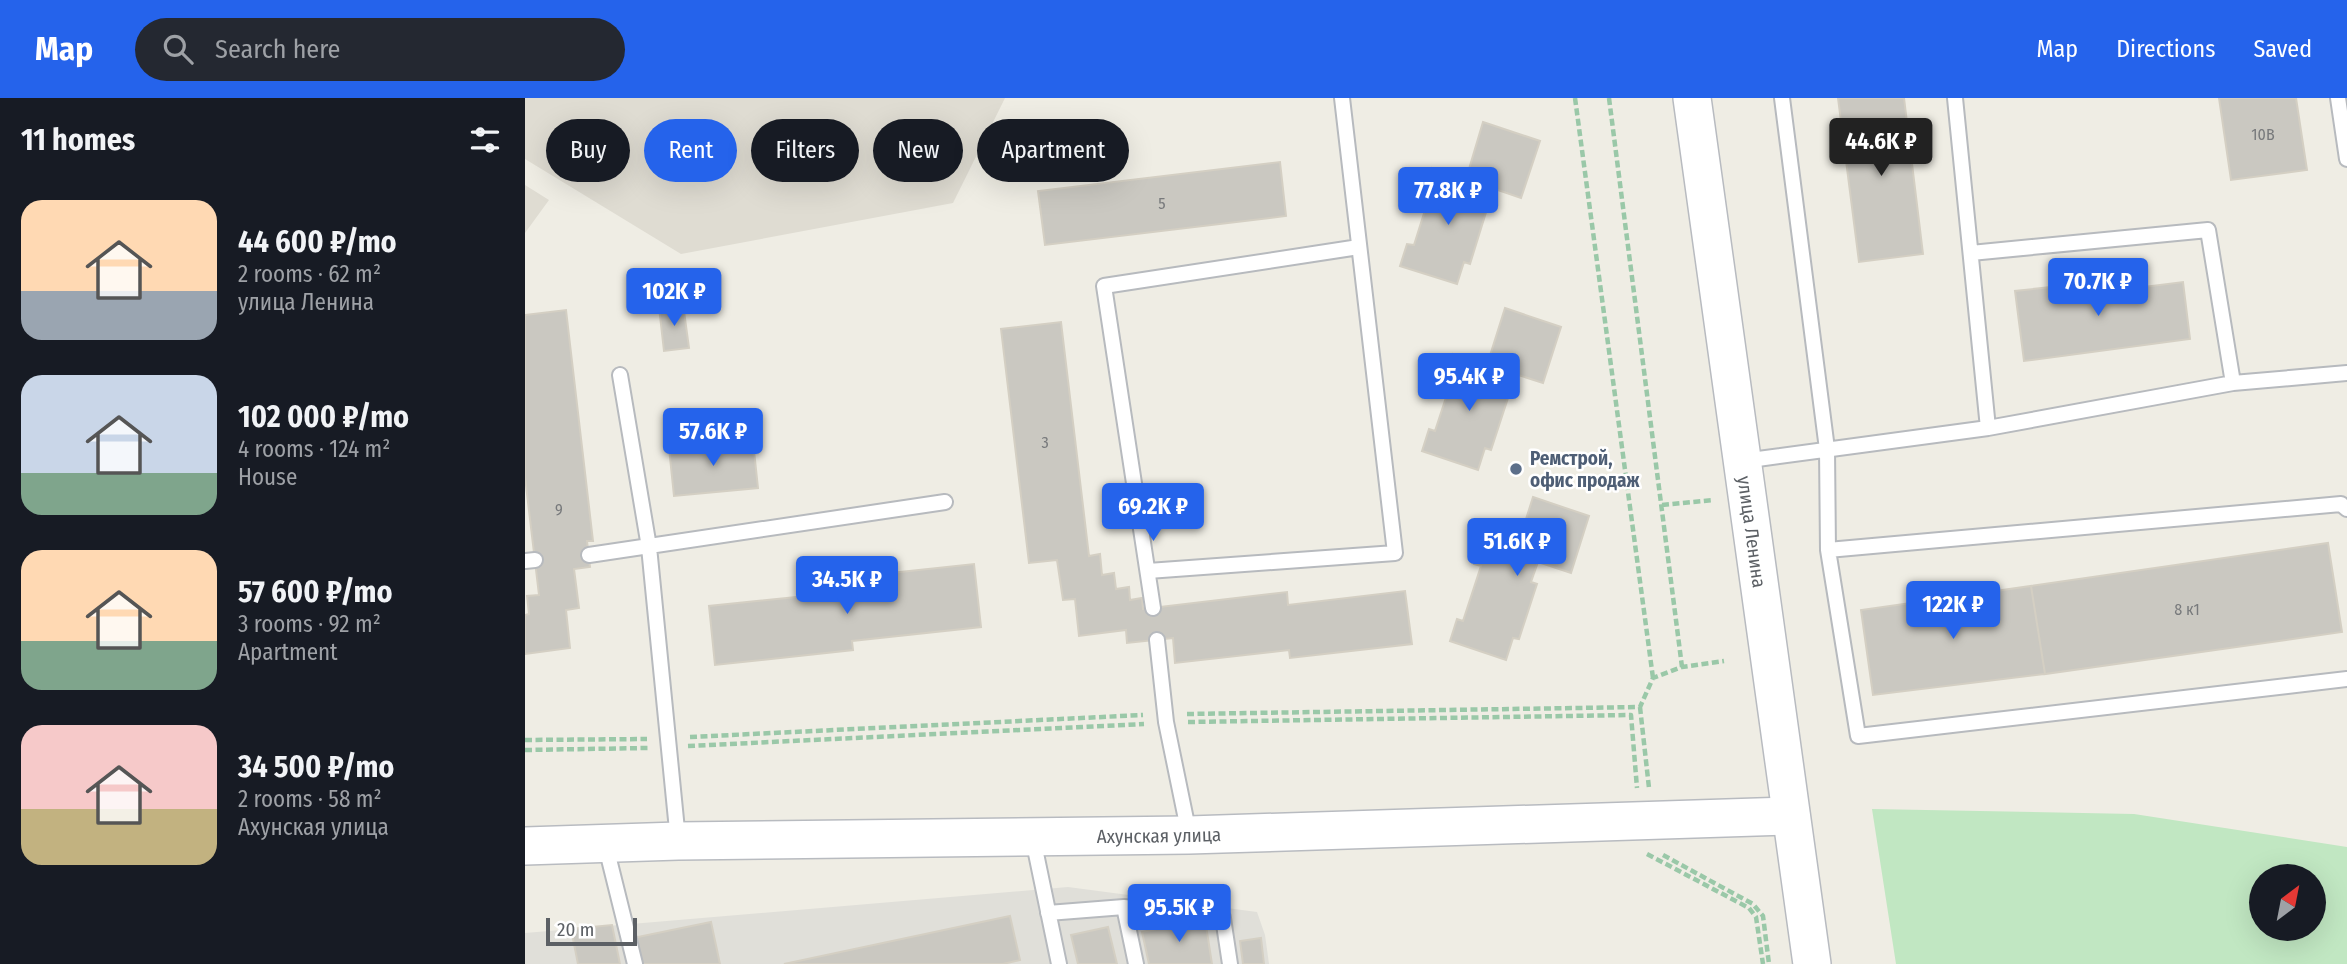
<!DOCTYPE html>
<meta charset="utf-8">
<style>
:root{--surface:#171b24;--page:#242831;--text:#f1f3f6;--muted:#9ea1a6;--accent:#2563eb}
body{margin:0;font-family:"Fira Sans Condensed",sans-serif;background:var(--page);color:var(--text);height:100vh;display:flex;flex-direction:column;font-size:26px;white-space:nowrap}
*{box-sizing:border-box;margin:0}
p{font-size:23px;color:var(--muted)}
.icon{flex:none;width:38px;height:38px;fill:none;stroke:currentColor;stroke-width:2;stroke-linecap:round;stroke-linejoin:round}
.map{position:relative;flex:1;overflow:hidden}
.sheet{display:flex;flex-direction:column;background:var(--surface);width:525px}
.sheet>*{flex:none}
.guide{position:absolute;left:21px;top:21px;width:665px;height:63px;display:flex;gap:14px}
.needle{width:46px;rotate:32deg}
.fabs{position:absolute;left:1724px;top:766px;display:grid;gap:14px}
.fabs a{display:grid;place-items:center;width:77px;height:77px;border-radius:50%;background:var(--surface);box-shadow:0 7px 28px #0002;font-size:35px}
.scale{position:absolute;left:21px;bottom:18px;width:91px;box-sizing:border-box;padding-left:7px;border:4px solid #5c6065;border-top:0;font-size:19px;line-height:24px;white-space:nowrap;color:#5c6065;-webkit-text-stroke:5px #fff;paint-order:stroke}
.price{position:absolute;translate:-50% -60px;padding:0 16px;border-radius:7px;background:var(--accent);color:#fff;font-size:23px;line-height:46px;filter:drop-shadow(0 2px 4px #0008)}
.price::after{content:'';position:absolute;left:50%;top:42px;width:21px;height:16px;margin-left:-10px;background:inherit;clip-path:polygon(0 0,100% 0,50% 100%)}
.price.active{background:#222;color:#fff}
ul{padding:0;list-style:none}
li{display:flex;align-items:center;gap:21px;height:175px;padding:0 21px}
li span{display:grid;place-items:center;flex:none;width:196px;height:140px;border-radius:21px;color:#555}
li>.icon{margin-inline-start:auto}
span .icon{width:84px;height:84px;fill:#fffc;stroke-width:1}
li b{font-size:30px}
h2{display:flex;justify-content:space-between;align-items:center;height:84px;padding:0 21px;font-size:30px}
.pill{padding:0 24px;border-radius:32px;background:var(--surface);box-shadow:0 7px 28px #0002;font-size:24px;line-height:63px}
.pill.active{background:var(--accent);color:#fff}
header{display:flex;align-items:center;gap:42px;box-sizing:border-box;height:98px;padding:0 35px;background:var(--accent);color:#fff}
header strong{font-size:33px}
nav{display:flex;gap:38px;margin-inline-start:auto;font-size:24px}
.search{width:490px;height:63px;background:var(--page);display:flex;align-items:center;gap:18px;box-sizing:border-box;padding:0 24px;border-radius:38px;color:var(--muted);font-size:26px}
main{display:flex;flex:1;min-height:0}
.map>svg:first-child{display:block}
.industrial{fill:#e0dfd9}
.education{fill:#dfdcd2}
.green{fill:#c1e7c2;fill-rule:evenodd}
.building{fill:#cac8c1;stroke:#d4cfc3;stroke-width:2}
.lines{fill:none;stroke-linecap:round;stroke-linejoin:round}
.service-casing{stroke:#b7babe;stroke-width:18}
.secondary-casing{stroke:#b8bbc0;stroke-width:40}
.path{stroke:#9ac8a8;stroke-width:4.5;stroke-dasharray:7 3.5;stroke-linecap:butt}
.service{stroke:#fff;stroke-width:14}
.secondary{stroke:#fff;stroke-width:37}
.service-dot{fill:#5c6f8a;stroke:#fff;stroke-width:2.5}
.labels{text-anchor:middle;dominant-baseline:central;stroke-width:5;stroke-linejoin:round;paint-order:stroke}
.number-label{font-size:16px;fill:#787a7c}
.service-label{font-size:19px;font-weight:bold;fill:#4e5e75;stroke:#fff;text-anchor:start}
.street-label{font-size:19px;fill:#5c6065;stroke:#fff}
</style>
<header>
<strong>Map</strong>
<div class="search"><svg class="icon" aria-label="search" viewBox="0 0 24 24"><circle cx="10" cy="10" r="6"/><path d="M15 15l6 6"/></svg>Search here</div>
<nav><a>Map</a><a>Directions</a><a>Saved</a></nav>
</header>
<main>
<section class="sheet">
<h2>11 homes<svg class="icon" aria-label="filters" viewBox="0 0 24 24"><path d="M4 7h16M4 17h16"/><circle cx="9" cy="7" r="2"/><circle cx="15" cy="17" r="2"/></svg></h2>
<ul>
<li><span style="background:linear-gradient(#ffd9b3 65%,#9aa5b1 0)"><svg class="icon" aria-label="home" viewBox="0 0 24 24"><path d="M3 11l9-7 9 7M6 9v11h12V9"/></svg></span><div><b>44 600 ₽/mo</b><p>2 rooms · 62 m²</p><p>улица Ленина</p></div></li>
<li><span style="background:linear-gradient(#c9d6e8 70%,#7fa58c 0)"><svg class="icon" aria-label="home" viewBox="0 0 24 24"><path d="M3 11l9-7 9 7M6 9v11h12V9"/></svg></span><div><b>102 000 ₽/mo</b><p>4 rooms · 124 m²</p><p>House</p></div></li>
<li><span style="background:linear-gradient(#ffd9b3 65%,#7fa58c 0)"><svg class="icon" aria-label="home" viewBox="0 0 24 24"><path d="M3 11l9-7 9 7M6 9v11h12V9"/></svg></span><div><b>57 600 ₽/mo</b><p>3 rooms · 92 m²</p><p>Apartment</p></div></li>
<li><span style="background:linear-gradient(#f6c9c9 60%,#c2b280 0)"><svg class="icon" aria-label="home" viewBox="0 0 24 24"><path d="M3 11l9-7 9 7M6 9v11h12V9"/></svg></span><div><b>34 500 ₽/mo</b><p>2 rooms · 58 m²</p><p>Ахунская улица</p></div></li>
</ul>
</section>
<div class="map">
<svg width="1822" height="866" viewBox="0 0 1822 866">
<rect width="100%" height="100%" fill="#efede4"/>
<path class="industrial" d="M 543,789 L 732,814 L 740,837 L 744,866 L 0,866 L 0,835 Z"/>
<path class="education" d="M 0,0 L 480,0 L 428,105 L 156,156 L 0,61 Z
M 0,87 L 24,102 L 0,135 Z"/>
<path class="green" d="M 1347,711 L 1609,716 L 1822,749 L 1822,866 L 1371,866 ZM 1736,779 L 1788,779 L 1788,831 L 1736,831 Z"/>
<path class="building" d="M 1313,0 L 1379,0 L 1398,156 L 1334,164 Z
M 1694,0 L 1771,0 L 1782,72 L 1706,82 Z
M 958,24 L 1015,43 L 996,100 L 941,81 Z
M 755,64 L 761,118 L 520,147 L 513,93 Z
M 907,70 L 963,88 L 957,109 L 962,111 L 945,166 L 939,164 L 932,186 L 875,168 L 882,146 L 889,147 L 906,93 L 900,91 Z
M 1552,175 L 1555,197 L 1658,184 L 1665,241 L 1499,263 L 1490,193 L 1526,189 L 1525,179 Z
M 158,206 L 164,250 L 139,253 L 134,209 Z
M 980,210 L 1036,229 L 1018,285 L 962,267 Z
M 41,212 L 68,443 L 62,443 L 65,469 L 49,471 L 54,510 L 41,512 L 45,550 L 0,556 L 0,517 L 4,516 L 2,498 L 14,497 L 0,379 L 0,217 Z
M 536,224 L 564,458 L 575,456 L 577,477 L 589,475 L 591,491 L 604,489 L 605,502 L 617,500 L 618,511 L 762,494 L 763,507 L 880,493 L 887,546 L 765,560 L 764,552 L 650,565 L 648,540 L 602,545 L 601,532 L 554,538 L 550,501 L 538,502 L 532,462 L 504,465 L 476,231 Z
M 928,256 L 985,274 L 978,295 L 984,297 L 966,352 L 960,350 L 953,372 L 897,353 L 904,331 L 910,333 L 928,278 L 922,276 Z
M 228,343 L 233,390 L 149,398 L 144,350 Z
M 1008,399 L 1064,418 L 1046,475 L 1013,464 L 1006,484 L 1012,486 L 994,541 L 988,540 L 981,562 L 925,543 L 932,521 L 938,523 L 956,468 L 949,466 L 956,446 L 990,456 Z
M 1803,445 L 1817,534 L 1520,576 L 1506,488 Z
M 449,466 L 456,529 L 327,543 L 328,552 L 190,567 L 184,508 L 330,493 L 329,479 Z
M 1506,488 L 1520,576 L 1348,597 L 1336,512 Z
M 485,818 L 495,862 L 478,866 L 259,866 Z
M 680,821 L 687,866 L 624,866 L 617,834 Z
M 186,824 L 195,866 L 114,866 L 108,840 Z
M 87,827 L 95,866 L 53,866 L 46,831 Z
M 583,829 L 592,866 L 553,866 L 546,837 Z
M 736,840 L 739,866 L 718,866 L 715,843 Z"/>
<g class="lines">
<g class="service-casing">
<path id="service" d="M 1257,0 L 1302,351 L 1303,452
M 1430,0 L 1463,330
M 1813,0 L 1822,61
M 1446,155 L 1683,132 L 1708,285
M 95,277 L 124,449 L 153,742
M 1218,363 L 1463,330 L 1708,285 L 1822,275
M 1822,411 L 1816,406 L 1303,452 L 1333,638 L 1822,581
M 64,457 L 420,404
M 0,463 L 10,462
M 623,473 L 870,455 L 817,0
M 628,510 L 579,188 L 834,149
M 632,542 L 641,624 L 664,736
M 508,741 L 534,866
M 80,745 L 110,866
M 599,809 L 698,820 L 705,866
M 523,815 L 599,809 L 611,866"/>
</g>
<g class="secondary-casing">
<g id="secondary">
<path id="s1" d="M 1167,0 L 1287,866"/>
<path id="s2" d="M 0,748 L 153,743 L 664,737 L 1266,718"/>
</g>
</g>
<path class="path" d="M 1050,0 L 1128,580
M 1084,0 L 1157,569
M 1137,407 L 1189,402
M 1115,609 L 1124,690
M 662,616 L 1115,609 L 1128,580 L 1157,569 L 1199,563
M 663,624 L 1106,617 L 1112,690
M 165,639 L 618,617
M 0,642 L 122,641
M 163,648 L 619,626
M 0,652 L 123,650
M 1122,756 L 1224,810 L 1231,819 L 1238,866
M 1138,757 L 1228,806 L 1238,818 L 1244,866"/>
<use href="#service" class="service"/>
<use href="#secondary" class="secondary"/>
</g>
<circle class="service-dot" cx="991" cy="371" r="7"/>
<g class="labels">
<g class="number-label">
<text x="1738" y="36">10В</text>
<text x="637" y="105">5</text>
<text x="520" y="344">3</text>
<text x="34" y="411">9</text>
<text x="1662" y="511">8 к1</text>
</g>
<g class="service-label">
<text x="1005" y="360">Ремстрой,<tspan x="1005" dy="22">офис продаж</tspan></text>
</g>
<g class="street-label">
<text stroke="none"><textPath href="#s1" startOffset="438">улица Ленина</textPath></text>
<text stroke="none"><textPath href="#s2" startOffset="634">Ахунская улица</textPath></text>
</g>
</g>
</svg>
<div class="fabs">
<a><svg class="needle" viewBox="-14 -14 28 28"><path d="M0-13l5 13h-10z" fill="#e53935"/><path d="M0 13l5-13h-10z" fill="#9ea1a6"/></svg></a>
</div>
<div class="scale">20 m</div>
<b class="price active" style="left:1356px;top:80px">44.6K ₽</b>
<b class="price" style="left:923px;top:129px">77.8K ₽</b>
<b class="price" style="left:1573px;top:220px">70.7K ₽</b>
<b class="price" style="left:149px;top:230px">102K ₽</b>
<b class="price" style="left:944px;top:315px">95.4K ₽</b>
<b class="price" style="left:188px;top:370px">57.6K ₽</b>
<b class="price" style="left:628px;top:445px">69.2K ₽</b>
<b class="price" style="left:992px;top:480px">51.6K ₽</b>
<b class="price" style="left:322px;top:518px">34.5K ₽</b>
<b class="price" style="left:1428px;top:543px">122K ₽</b>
<b class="price" style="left:654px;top:846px">95.5K ₽</b>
<div class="guide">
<a class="pill">Buy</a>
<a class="pill active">Rent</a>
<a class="pill">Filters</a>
<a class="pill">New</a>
<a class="pill">Apartment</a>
</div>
</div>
</main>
